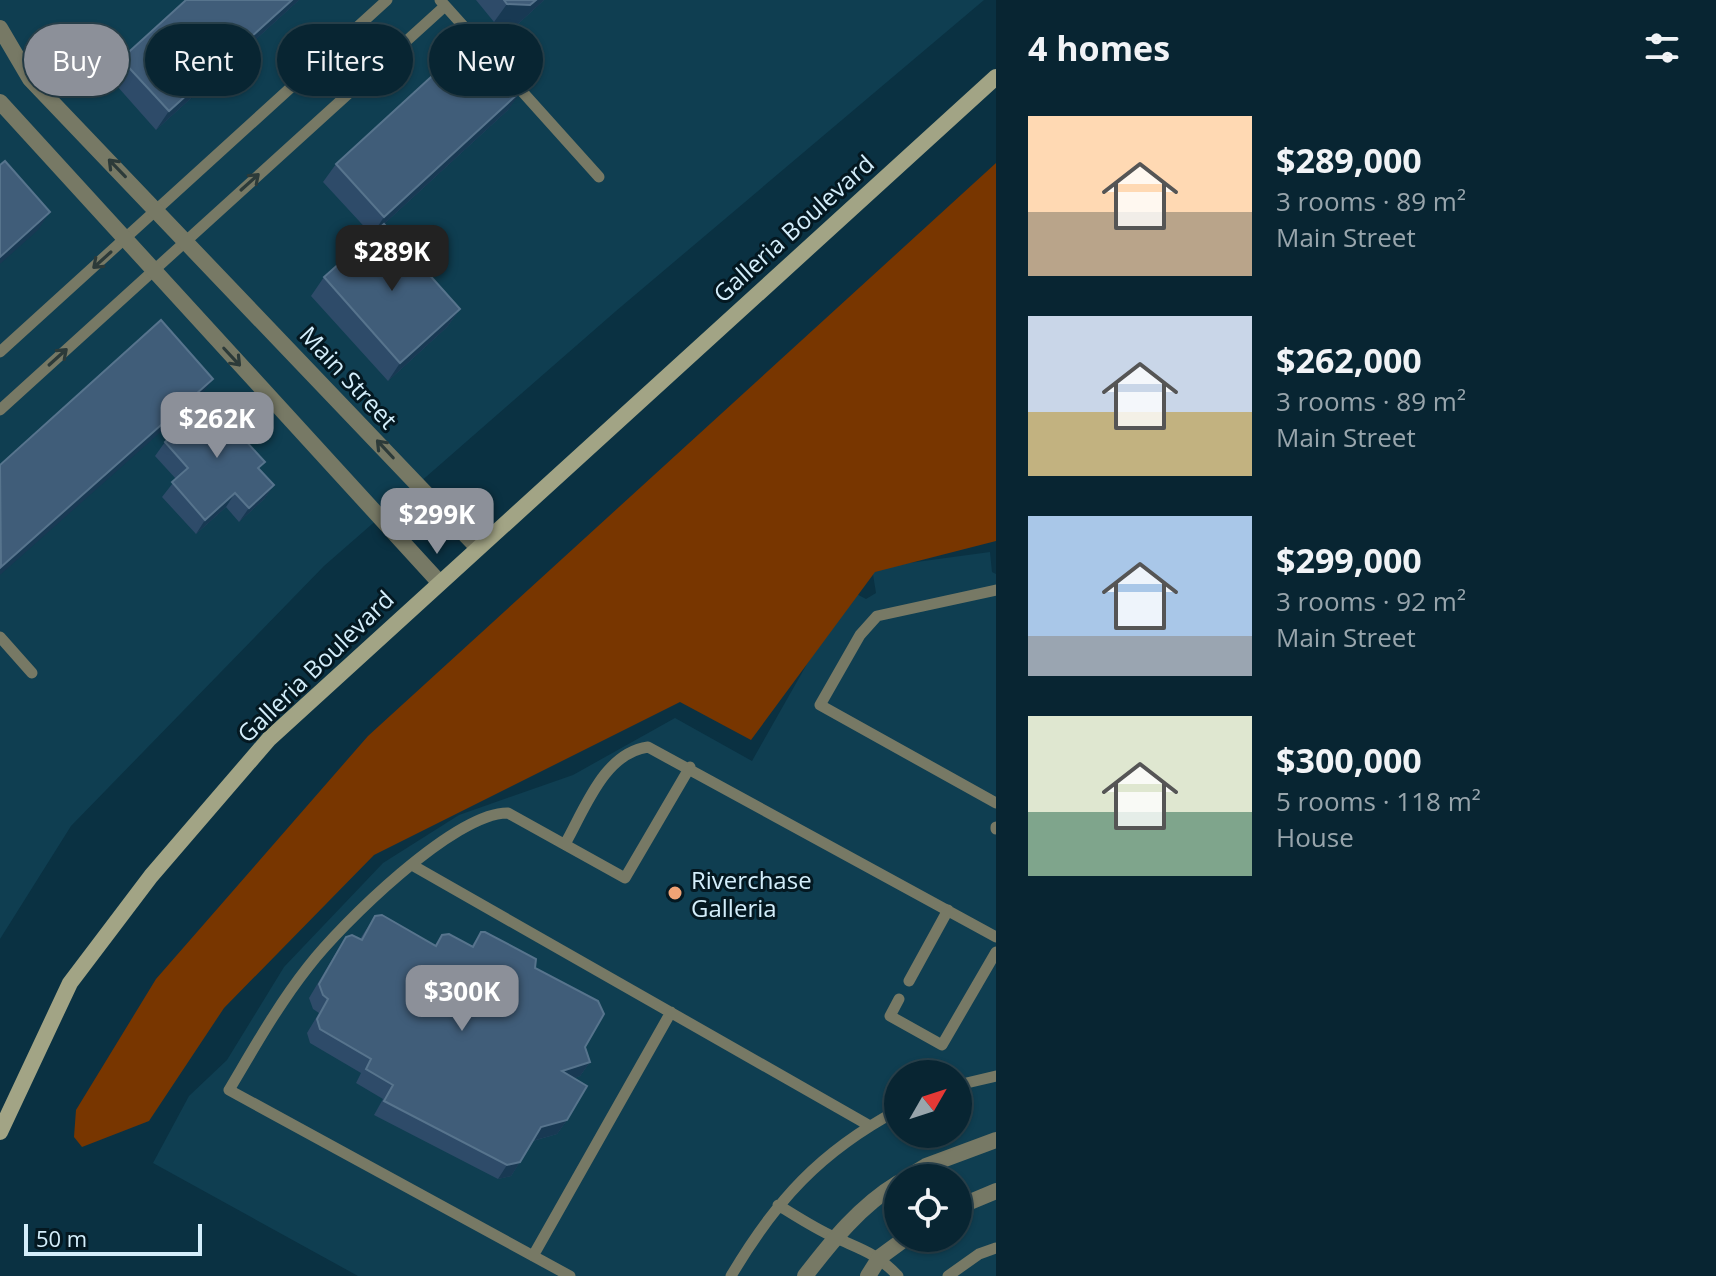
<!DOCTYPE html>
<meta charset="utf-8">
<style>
:root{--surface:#082532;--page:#112d3a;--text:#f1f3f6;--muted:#98a5ac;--line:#29424d;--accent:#8c9099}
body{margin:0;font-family:"Open Sans",sans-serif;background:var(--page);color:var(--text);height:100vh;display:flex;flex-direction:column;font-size:30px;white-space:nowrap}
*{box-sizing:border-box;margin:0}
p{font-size:26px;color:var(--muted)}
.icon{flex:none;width:44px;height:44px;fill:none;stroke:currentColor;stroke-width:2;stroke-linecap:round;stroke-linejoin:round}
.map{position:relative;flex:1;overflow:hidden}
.sheet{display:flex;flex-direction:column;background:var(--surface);width:720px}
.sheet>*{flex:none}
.top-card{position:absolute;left:24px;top:24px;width:760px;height:72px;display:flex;gap:16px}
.needle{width:52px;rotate:51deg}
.tools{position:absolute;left:884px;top:1060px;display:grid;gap:16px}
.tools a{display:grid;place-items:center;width:88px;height:88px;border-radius:50%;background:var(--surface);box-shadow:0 2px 6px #0004,0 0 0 2px var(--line);font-size:40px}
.scale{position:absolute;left:24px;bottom:20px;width:178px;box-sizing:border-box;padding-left:8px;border:4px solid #d4eefb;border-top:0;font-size:22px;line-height:28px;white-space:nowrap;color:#d4eefb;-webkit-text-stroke:6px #041821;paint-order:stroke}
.price{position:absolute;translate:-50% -68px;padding:0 18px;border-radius:16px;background:var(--accent);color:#fff;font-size:26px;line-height:52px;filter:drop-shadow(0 2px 4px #0008)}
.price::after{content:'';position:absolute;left:50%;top:48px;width:24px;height:18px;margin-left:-12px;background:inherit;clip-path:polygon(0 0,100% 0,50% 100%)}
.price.on{background:#222;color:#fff}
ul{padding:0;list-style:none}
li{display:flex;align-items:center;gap:24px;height:200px;padding:0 32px}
li span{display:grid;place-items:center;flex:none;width:224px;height:160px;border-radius:0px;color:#555}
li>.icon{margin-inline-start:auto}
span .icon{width:96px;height:96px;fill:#fffc;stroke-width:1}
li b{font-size:34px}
h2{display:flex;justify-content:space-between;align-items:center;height:96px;padding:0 32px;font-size:34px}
.pill{padding:0 28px;border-radius:36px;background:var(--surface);box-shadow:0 2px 6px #0004,0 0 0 2px var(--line);font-size:28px;line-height:72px}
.pill.on{background:var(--accent);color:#fff}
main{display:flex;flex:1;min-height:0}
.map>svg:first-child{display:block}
.built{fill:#0f3e51;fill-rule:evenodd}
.green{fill:#783600}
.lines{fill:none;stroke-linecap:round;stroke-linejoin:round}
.lane{stroke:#777965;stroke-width:11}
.street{stroke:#777965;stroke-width:16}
.secondary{stroke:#a2a485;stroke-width:16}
.wall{fill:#2e4b69}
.shaded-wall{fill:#183953}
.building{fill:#405d79;stroke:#57748d;stroke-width:2}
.oneway{stroke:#2c3a39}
.poi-dot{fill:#efa376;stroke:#041821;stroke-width:3}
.labels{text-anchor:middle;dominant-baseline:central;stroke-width:6;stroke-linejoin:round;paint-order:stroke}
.street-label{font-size:24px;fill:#d4eefb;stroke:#041821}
.poi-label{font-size:24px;fill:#d4eefb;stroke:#041821;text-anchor:start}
</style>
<main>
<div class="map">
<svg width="996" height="1276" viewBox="0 0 996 1276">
<rect width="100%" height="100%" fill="#0a3142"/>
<path class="built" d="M 0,0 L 984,0 L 616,311 L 324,566 L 71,826 L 0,939 Z
M 990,552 L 992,572 L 996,574 L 996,1276 L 358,1276 L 153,1163 L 189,1096 L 227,1060 L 284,967 L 383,863 L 459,815 L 573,775 L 675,718 L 752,761 L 849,590 L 866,599 L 876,593 L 872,568 ZM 898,1074 L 958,1074 L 958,1134 L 898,1134 ZM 898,1178 L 958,1178 L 958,1238 L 898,1238 Z"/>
<path class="green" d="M 996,163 L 996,541 L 875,572 L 751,740 L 680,702 L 374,855 L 224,1008 L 149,1121 L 82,1147 L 74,1137 L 76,1110 L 156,979 L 368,736 Z"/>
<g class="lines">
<path class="lane" d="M 440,0 L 599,177
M 0,352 L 387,0
M 0,410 L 445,6
M 996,590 L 877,616 L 860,635 L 820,705 L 996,803
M 0,637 L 32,673
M 996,827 L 996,829
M 565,844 C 585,809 604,753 648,747 L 996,937
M 412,865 L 870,1126
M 909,981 L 948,910
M 899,999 L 890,1016 L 942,1045 L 996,952
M 958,1085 L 996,1076
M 778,1205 C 796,1216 814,1228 834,1237 C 862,1250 875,1252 898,1276
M 533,1256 L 671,1012
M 570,1276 L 229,1090 C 254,1048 278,1005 308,967 C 341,924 455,812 508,813 L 625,878 L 690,767
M 731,1276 C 776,1200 820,1152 898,1110
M 948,1276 L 979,1254 L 996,1248"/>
<path class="street" d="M 0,28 L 30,79 L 477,547
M 0,102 L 439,582
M 906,1178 L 926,1166 L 996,1140
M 958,1207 L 996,1191
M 805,1276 C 832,1241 860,1206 898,1183
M 868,1276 L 880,1257 L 906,1238"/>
<path class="secondary" d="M 0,1132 L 70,983 L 151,876 L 269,739 L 996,77"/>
</g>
<path class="wall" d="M 299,0 L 156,130 L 109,77 L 121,59 Z
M 476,0 L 544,0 L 518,24 L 494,22 Z
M 509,109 L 372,235 L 323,182 L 336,164 Z
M 324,277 L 460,309 L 447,327 L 388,381 L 311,296 Z
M 236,430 L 260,469 L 274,485 L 264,499 L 239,522 L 226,507 L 196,534 L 162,497 L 176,479 L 155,456 L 165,442 Z
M 375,916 L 435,945 L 442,935 L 471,947 L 481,932 L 535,968 L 585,1047 L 590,1062 L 580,1076 L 574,1078 L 567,1120 L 557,1134 L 533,1141 L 511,1176 L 498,1179 L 374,1115 L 383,1099 L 356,1083 L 361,1073 L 310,1043 L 307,1033 L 319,1013 L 313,1009 L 309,998 L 337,951 L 346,937 L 360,939 Z"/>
<path class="shaded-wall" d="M 292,0 L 299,0 L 156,130 L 169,111 Z
M 536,0 L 544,0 L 518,24 L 494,22 L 507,4 Z
M 521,91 L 509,109 L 372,235 L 384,217 Z
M 50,212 L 38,230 L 0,264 L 0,257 Z
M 460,309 L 447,327 L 388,381 L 400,363 Z
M 213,379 L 200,397 L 0,575 L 0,568 Z
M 274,485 L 264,499 L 239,522 L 249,508 Z
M 235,493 L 226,507 L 196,534 L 205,520 Z
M 590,1062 L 580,1076 L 552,1086 L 562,1071 Z
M 567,1120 L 557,1134 L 532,1141 L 541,1127 Z
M 520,1162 L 511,1176 L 498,1179 L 507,1165 Z"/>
<path class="building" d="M 186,0 L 292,0 L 169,111 L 121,59 Z
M 504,0 L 536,0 L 530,5 L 507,4 Z
M 466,45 L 500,85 L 510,79 L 521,91 L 384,217 L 336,164 Z
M 5,161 L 50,212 L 0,257 L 0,165 Z
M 384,224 L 460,309 L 400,363 L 324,277 Z
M 161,320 L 213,379 L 1,567 L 0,465 Z
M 218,394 L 242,421 L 234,428 L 265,462 L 258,468 L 274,485 L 249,508 L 235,493 L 205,520 L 172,482 L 188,468 L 165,442 Z
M 382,915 L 436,946 L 442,935 L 449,934 L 473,947 L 481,932 L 485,932 L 536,959 L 535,968 L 598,1001 L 604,1014 L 585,1047 L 590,1062 L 562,1071 L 587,1086 L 567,1120 L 541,1127 L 520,1162 L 507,1165 L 384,1101 L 393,1085 L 366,1069 L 371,1059 L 320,1029 L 317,1019 L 328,999 L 323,995 L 319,984 L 346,937 L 352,935 L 362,940 L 375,916 Z"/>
<defs><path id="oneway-shaft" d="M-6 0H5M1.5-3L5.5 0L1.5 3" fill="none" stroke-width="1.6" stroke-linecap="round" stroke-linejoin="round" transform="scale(2)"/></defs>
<g class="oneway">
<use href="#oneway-shaft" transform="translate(117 168) rotate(-134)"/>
<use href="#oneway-shaft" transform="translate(250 182) rotate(-42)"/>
<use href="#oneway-shaft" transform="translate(102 260) rotate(138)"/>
<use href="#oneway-shaft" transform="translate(58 357) rotate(-42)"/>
<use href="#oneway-shaft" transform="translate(232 357) rotate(47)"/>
<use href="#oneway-shaft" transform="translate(385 449) rotate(-133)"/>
</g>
<circle class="poi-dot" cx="675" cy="893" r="8"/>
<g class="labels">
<g class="street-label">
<text transform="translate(793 228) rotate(-42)">Galleria Boulevard</text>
<text transform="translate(349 377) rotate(47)">Main Street</text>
<text transform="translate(315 666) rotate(-44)">Galleria Boulevard</text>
</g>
<g class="poi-label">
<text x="691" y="879">Riverchase<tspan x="691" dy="28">Galleria</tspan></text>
</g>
</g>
</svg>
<div class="tools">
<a><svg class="needle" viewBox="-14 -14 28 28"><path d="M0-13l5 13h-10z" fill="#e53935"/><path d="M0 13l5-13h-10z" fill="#98a5ac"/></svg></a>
<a><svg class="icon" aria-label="locate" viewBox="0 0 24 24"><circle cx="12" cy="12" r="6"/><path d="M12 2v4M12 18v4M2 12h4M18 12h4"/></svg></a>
</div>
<div class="scale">50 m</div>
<b class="price on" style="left:392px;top:293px">$289K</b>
<b class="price" style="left:217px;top:460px">$262K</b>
<b class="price" style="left:437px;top:556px">$299K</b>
<b class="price" style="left:462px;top:1033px">$300K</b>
<div class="top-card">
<a class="pill on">Buy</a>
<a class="pill">Rent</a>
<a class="pill">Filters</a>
<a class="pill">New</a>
</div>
</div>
<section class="sheet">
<h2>4 homes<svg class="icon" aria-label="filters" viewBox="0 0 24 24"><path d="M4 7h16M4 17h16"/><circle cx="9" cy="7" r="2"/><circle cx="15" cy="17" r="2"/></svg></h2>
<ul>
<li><span style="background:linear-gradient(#ffd9b3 60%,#b9a48a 0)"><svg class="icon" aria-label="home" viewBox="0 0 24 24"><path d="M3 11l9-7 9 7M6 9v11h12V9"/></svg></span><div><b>$289,000</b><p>3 rooms · 89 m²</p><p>Main Street</p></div></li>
<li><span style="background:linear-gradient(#c9d6e8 60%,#c2b280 0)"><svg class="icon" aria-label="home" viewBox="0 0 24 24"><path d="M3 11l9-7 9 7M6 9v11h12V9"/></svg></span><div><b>$262,000</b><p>3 rooms · 89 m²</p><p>Main Street</p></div></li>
<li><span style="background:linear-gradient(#a9c7e8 75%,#9aa5b1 0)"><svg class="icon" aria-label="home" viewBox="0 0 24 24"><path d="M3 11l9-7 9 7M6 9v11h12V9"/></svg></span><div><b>$299,000</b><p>3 rooms · 92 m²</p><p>Main Street</p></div></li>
<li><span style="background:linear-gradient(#dfe7d0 60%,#7fa58c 0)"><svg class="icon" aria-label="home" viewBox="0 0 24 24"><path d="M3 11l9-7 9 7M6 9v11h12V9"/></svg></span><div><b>$300,000</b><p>5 rooms · 118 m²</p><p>House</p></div></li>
</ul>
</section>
</main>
